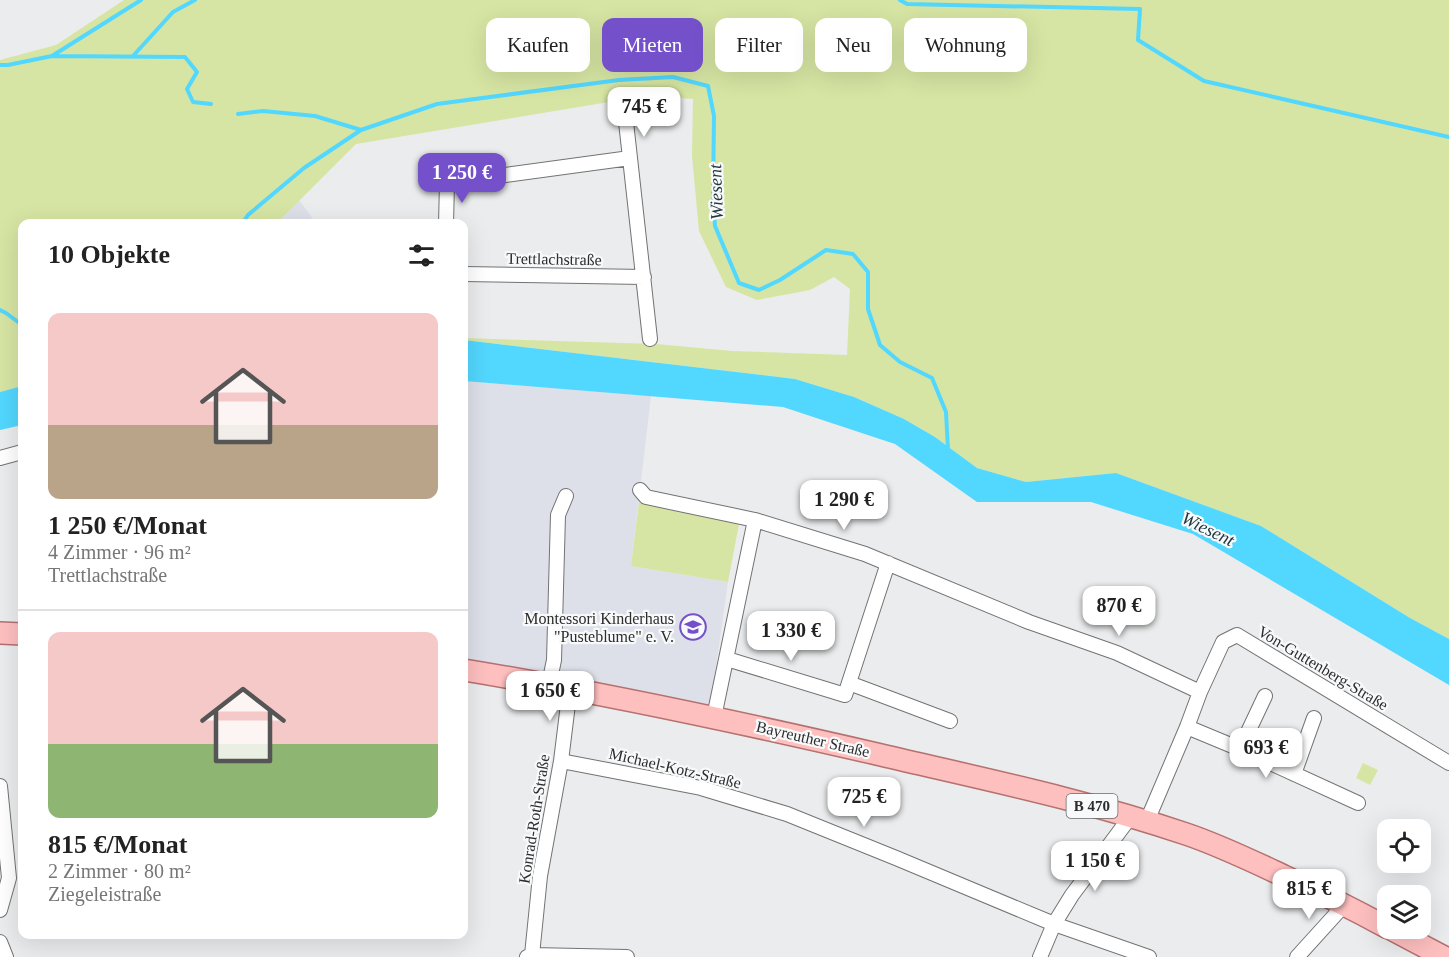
<!DOCTYPE html>
<html lang="de">
<meta charset="utf-8">
<style>
:root{--surface:#fff;--page:#f6f6f6;--text:#222;--muted:#767676;--line:#e0e0e0;--accent:#7451ca}
body{margin:0;font-family:"Times New Roman",serif;background:var(--page);color:var(--text);height:100vh;display:flex;flex-direction:column;font-size:22px;white-space:nowrap}
*{box-sizing:border-box;margin:0}
p{font-size:20px;color:var(--muted)}
.icon{flex:none;width:33px;height:33px;fill:none;stroke:currentColor;stroke-width:2;stroke-linecap:round;stroke-linejoin:round}
.map{position:relative;flex:1;overflow:hidden}
.sheet{position:absolute;left:18px;top:219px;width:450px;height:720px;display:flex;flex-direction:column;background:var(--surface);border-radius:12px;box-shadow:0 6px 24px #0002}
.sheet>*{flex:none}
.guide{position:absolute;left:486px;top:18px;width:570px;height:54px;display:flex;gap:12px}
.tools{position:absolute;left:1377px;top:819px;display:grid;gap:12px}
.tools a{display:grid;place-items:center;width:54px;height:54px;border-radius:12px;background:var(--surface);box-shadow:0 6px 24px #0002;font-size:30px}
.price{position:absolute;translate:-50% -51px;padding:0 14px;border-radius:12px;background:#fff;color:#222;font-size:20px;line-height:39px;filter:drop-shadow(0 2px 3px #0008)}
.price::after{content:'';position:absolute;left:50%;top:36px;width:18px;height:14px;margin-left:-9px;background:inherit;clip-path:polygon(0 0,100% 0,50% 100%)}
.price.current{background:var(--accent);color:#fff}
ul{padding:0;list-style:none}
li{display:grid;align-content:center;gap:12px;height:318px;padding:0 30px}
li+li{border-top:2px solid var(--line)}
li span{display:grid;place-items:center;height:186px;border-radius:12px;color:#555}
li>.icon{margin-inline-start:auto}
span .icon{width:108px;height:108px;fill:#fffc;stroke-width:1}
li b{font-size:26px}
h2{display:flex;justify-content:space-between;align-items:center;height:72px;padding:0 30px;font-size:26px}
.pill{padding:0 21px;border-radius:12px;background:var(--surface);box-shadow:0 6px 24px #0002;font-size:21px;line-height:54px}
.pill.current{background:var(--accent);color:#fff}
.map>svg:first-child{display:block}
.built{fill:#dde0e9}
.green{fill:#d6e5a3}
.water{fill:#52d7fe}
.lines{fill:none;stroke-linecap:round;stroke-linejoin:round}
.stream{stroke:#52d7fe;stroke-width:4}
.minor-casing{stroke:#727374;stroke-width:16}
.primary-casing{stroke:#b57070;stroke-width:24}
.minor{stroke:#fff;stroke-width:14}
.primary{stroke:#febfbf;stroke-width:21}
.labels{text-anchor:middle;dominant-baseline:central;stroke-width:4.5;stroke-linejoin:round;paint-order:stroke}
.shield{fill:#f8f9fa;stroke:#6a6a6a;stroke-width:1.5}
.shield-label{font-size:15px;font-weight:bold;fill:#2d2d2d}
.street-label{font-size:16px;fill:#2d2d2d;stroke:#f8f9fa}
.poi-label{font-size:16px;fill:#2d2d2d;stroke:#f8f9fa;text-anchor:end}
.water-label{font-size:18px;font-style:italic;fill:#20373e;stroke:#f8f9fa}
</style>
<div class="map">
<svg width="1449" height="957" viewBox="0 0 1449 957">
<rect width="100%" height="100%" fill="#ebeced"/>
<path class="built" d="M 299,200 L 316,223 L 277,224 Z
M 464,381 L 651,396 L 631,566 L 728,582 L 709,716 L 464,671 Z"/>
<path class="green" d="M 124,0 L 1449,0 L 1449,639 L 1410,618 L 1261,526 L 1116,473 L 1026,482 L 977,468 L 935,437 L 904,419 L 854,397 L 795,379 L 464,340 L 464,338 L 656,344 L 732,351 L 847,355 L 850,289 L 834,277 L 810,290 L 757,300 L 726,287 L 699,231 L 692,156 L 693,99 L 645,96 L 356,144 L 277,223 L 22,224 L 22,386 L 0,392 L 0,60 L 56,45 Z
M 639,502 L 739,524 L 728,582 L 631,566 Z
M 1363,763 L 1378,770 L 1370,785 L 1356,778 Z"/>
<path class="water" d="M 464,340 L 795,379 L 854,397 L 904,419 L 935,437 L 977,468 L 1026,482 L 1116,473 L 1261,526 L 1410,618 L 1449,639 L 1449,685 L 1193,534 L 1091,502 L 977,502 L 895,444 L 783,407 L 464,381 Z
M 22,386 L 22,425 L 0,430 L 0,392 Z"/>
<g class="lines">
<path class="stream" d="M 900,0 L 907,4 L 1140,9 L 1138,40 L 1204,81 L 1449,137
M 52,56 L 185,57 L 197,72 L 187,89 L 193,102 L 211,104
M 133,56 L 173,12 L 195,0
M 0,65 L 8,65 L 52,56 L 141,0
M 238,114 L 263,111 L 315,116 L 361,130
M 242,224 L 248,215 L 304,168 L 361,130 L 437,104 L 619,80 L 673,77 L 708,86 L 714,116 L 713,195 L 715,226 L 739,283 L 759,290 L 780,280 L 826,250 L 853,254 L 868,272 L 868,309 L 880,345 L 900,362 L 932,378 L 946,412 L 948,450
M 0,310 L 6,313 L 22,325"/>
<g class="minor-casing">
<path id="minor" d="M 626,122 L 630,158
M 446,224 L 447,183 L 630,158 L 650,339
M 464,274 L 644,277
M 0,458 L 22,452
M 640,490 L 646,497 L 755,520 L 865,554 L 1029,622 L 1117,653 L 1200,692
M 727,659 L 845,695 L 888,563
M 849,683 L 950,721
M 549,684 L 554,660 L 558,515 L 566,496
M 714,717 L 755,520
M 1187,727 L 1240,749 L 1358,803
M 1240,749 L 1265,696
M 561,761 L 701,788 L 787,814 L 896,858 L 1054,924 L 1149,957
M 1294,774 L 1314,718
M 0,786 L 9,878 L 0,910
M 1147,821 L 1187,727 L 1200,692 L 1223,642 L 1237,635 L 1449,763
M 0,942 L 6,957
M 532,955 L 540,876 L 561,761 L 570,688
M 527,957 L 532,955 L 627,957
M 1040,957 L 1054,924 L 1072,895 L 1131,816
M 1297,957 L 1345,904"/>
</g>
<g class="primary-casing">
<path id="primary" d="M 0,633 L 22,634
M 464,670 C 604,693 743,723 881,755 C 983,779 1086,800 1186,834 C 1219,845 1252,861 1284,876 C 1319,892 1353,909 1388,928
M 1389,928 L 1444,957"/>
</g>
<use href="#minor" class="minor"/>
<use href="#primary" class="primary"/>
</g>
<defs>
<g id="school-ring" transform="scale(1.35)"><circle r="9.5" fill="#f8f9fa" stroke="#7451ca" stroke-width="1.5"/><path d="M0-5L7-2L0 1L-7-2ZM-4 1L0 2.5L4 1V4Q0 6-4 4Z" fill="#7451ca"/></g>
</defs>
<g fill-rule="evenodd">
<use href="#school-ring" x="693" y="627"/>
</g>
<g class="labels">
<rect class="shield" x="1066.5" y="794" width="51" height="24" rx="4.5"/>
<g class="shield-label">
<text x="1092" y="806">B 470</text>
</g>
<g class="street-label">
<text transform="translate(554 259) rotate(1)">Trettlachstraße</text>
<text transform="translate(1323 668) rotate(31)">Von-Guttenberg-Straße</text>
<text transform="translate(813 739) rotate(13)">Bayreuther Straße</text>
<text transform="translate(675 768) rotate(13)">Michael-Kotz-Straße</text>
<text transform="translate(534 819) rotate(-81)">Konrad-Roth-Straße</text>
</g>
<g class="poi-label">
<text x="674" y="618">Montessori Kinderhaus<tspan x="674" dy="18">"Pusteblume" e. V.</tspan></text>
</g>
<g class="water-label">
<text transform="translate(716 192) rotate(-92)">Wiesent</text>
<text transform="translate(1208 529) rotate(26)">Wiesent</text>
</g>
</g>
</svg>
<div class="tools">
<a><svg class="icon" aria-label="locate" viewBox="0 0 24 24"><circle cx="12" cy="12" r="6"/><path d="M12 2v4M12 18v4M2 12h4M18 12h4"/></svg></a>
<a><svg class="icon" aria-label="layers" viewBox="0 0 24 24"><path d="M12 4l9 5-9 5-9-5zM3 14l9 5 9-5"/></svg></a>
</div>
<b class="price" style="left:644px;top:138px">745 €</b>
<b class="price current" style="left:462px;top:204px">1 250 €</b>
<b class="price" style="left:844px;top:531px">1 290 €</b>
<b class="price" style="left:1119px;top:637px">870 €</b>
<b class="price" style="left:791px;top:662px">1 330 €</b>
<b class="price" style="left:550px;top:722px">1 650 €</b>
<b class="price" style="left:1266px;top:779px">693 €</b>
<b class="price" style="left:864px;top:828px">725 €</b>
<b class="price" style="left:1095px;top:892px">1 150 €</b>
<b class="price" style="left:1309px;top:920px">815 €</b>
<div class="guide">
<a class="pill">Kaufen</a>
<a class="pill current">Mieten</a>
<a class="pill">Filter</a>
<a class="pill">Neu</a>
<a class="pill">Wohnung</a>
</div>
<section class="sheet">
<h2>10 Objekte<svg class="icon" aria-label="filters" viewBox="0 0 24 24"><path d="M4 7h16M4 17h16"/><circle cx="9" cy="7" r="2"/><circle cx="15" cy="17" r="2"/></svg></h2>
<ul>
<li><span style="background:linear-gradient(#f6c9c9 60%,#b9a48a 0)"><svg class="icon" aria-label="home" viewBox="0 0 24 24"><path d="M3 11l9-7 9 7M6 9v11h12V9"/></svg></span><div><b>1 250 €/Monat</b><p>4 Zimmer · 96 m²</p><p>Trettlachstraße</p></div></li>
<li><span style="background:linear-gradient(#f6c9c9 60%,#8fb573 0)"><svg class="icon" aria-label="home" viewBox="0 0 24 24"><path d="M3 11l9-7 9 7M6 9v11h12V9"/></svg></span><div><b>815 €/Monat</b><p>2 Zimmer · 80 m²</p><p>Ziegeleistraße</p></div></li>
</ul>
</section>
</div>
